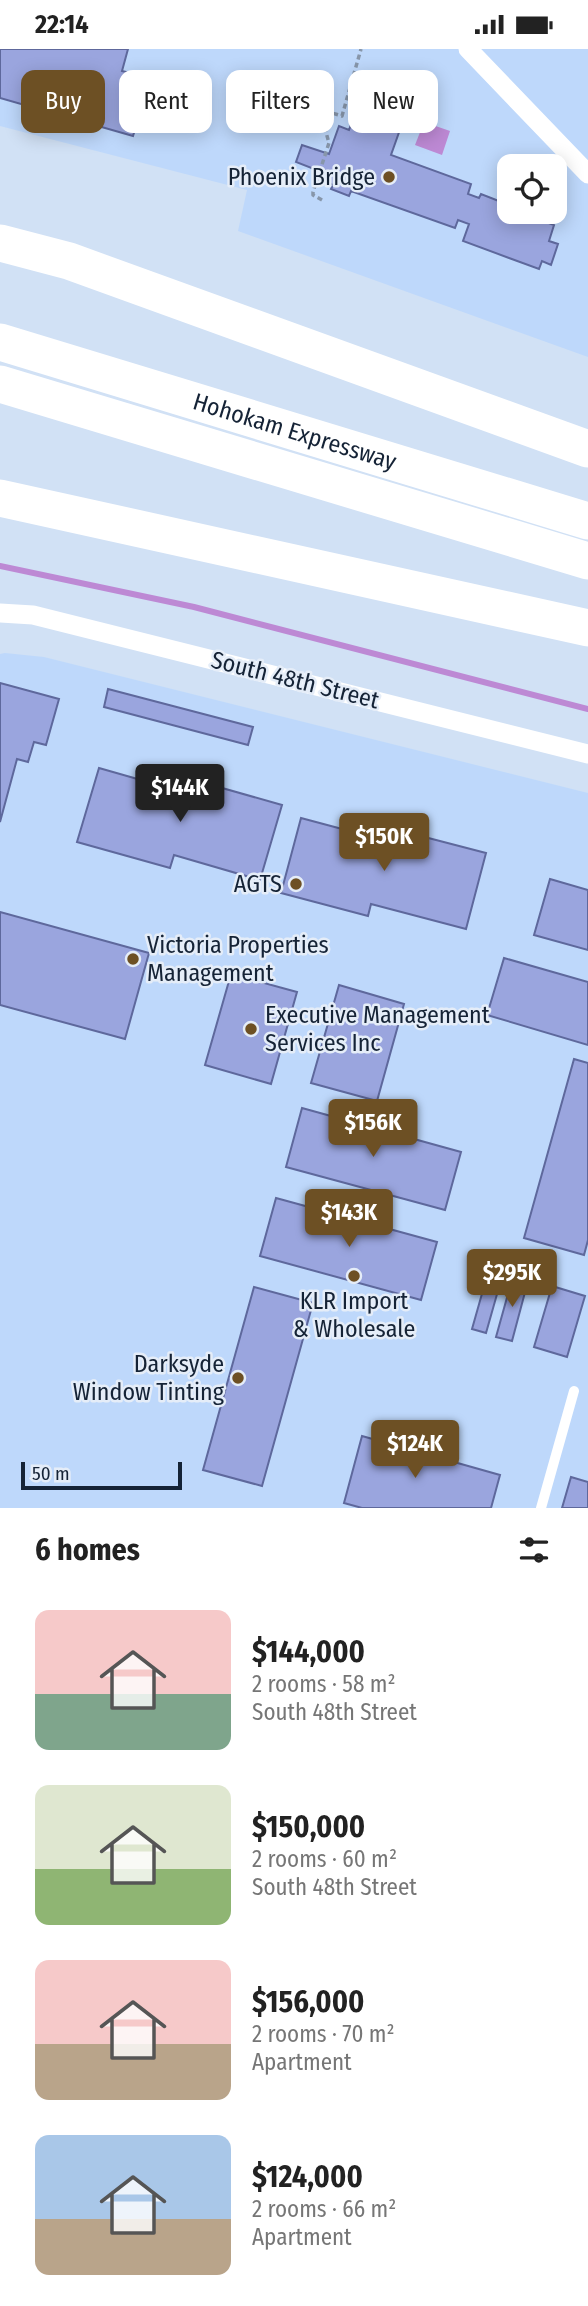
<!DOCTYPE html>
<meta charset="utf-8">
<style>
:root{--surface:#fff;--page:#f6f6f6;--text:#222;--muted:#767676;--accent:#6d5024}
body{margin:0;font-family:"Fira Sans Condensed",sans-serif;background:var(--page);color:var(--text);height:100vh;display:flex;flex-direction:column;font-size:26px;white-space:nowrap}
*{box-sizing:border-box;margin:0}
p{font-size:23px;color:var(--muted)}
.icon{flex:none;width:38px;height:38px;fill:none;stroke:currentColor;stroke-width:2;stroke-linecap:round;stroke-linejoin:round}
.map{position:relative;height:1459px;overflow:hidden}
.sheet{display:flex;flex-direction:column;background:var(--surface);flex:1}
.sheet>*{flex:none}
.hud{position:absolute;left:21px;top:21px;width:546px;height:63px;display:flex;gap:14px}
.tools{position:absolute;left:497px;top:105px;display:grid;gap:14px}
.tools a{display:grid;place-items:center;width:70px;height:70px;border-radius:14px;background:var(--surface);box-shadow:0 4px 18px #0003;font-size:35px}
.scale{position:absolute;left:21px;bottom:18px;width:161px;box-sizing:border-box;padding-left:7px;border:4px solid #152336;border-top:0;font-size:19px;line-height:24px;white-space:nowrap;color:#152336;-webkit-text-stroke:5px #e5edf8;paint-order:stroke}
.price{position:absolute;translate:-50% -60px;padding:0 16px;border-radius:7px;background:var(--accent);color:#fff;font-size:23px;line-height:46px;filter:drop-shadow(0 2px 4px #0008)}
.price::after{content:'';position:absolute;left:50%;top:42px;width:21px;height:16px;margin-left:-10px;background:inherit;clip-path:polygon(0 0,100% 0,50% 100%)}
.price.on{background:#222;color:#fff}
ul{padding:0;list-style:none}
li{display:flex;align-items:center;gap:21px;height:175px;padding:0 35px}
li span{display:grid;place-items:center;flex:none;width:196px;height:140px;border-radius:14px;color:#555}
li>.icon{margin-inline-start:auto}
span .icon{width:84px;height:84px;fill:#fffc;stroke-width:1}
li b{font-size:30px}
h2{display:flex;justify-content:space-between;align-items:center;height:84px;padding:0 35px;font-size:30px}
.chip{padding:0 24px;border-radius:14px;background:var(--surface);box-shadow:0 4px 18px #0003;font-size:24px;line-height:63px}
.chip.on{background:var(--accent);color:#fff}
.status{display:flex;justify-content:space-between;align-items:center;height:49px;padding:0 35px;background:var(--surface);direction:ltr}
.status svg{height:19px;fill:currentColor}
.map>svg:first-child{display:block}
.built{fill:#bed8fb;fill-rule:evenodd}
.water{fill:#bd89d4}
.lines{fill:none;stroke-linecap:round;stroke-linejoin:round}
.stream{stroke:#bd89d4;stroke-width:6}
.building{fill:#9aa5de;stroke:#5e689c;stroke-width:2}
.path{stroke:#8796aa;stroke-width:3.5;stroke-dasharray:5 3.5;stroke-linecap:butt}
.lane{stroke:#fff;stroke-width:10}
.street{stroke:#fff;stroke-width:19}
.highway{stroke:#fff;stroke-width:37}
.poi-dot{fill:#6d5024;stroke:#e5edf8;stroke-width:2.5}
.labels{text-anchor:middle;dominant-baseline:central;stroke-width:5;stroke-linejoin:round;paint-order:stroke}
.poi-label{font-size:24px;fill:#152336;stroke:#e5edf8;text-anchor:end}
.street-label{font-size:24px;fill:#152336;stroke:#e5edf8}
</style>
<div class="status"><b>22:14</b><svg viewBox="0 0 49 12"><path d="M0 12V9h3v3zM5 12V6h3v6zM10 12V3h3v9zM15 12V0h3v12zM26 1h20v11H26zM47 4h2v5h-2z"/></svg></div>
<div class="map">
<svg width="588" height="1459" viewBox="0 0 588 1459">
<rect width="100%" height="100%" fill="#d1e1f5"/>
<path class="built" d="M 0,0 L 588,0 L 588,308 L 238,182 L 247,141 L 0,77 ZM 509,117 L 555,117 L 555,163 L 509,163 Z
M 5,604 L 44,608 L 588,744 L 588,1459 L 0,1459 L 0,605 Z"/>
<path class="water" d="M 424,73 L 450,82 L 442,106 L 415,96 Z"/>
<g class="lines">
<path class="stream" d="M 0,517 L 194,558 L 588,660"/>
</g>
<path class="building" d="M 0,0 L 128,0 L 122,22 L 138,26 L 130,54 L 142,58 L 133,87 L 0,49 Z
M 388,40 L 407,47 L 404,57 L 408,58 L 391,106 L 471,135 L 468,145 L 479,149 L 481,145 L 509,156 L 509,163 L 529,163 L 532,164 L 530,167 L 554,176 L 549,192 L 558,195 L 551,216 L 542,212 L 539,220 L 463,192 L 469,175 L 458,171 L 455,179 L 351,142 L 349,147 L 331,140 L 333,136 L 324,132 L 327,125 L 296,113 L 302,96 L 329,105 L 339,77 L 349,81 L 363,42 L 384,49 Z
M 0,634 L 59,650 L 46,696 L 34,693 L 28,713 L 17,710 L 0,773 Z
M 108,640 L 253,678 L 248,696 L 104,658 Z
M 99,719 L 183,743 L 187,729 L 282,756 L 260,831 L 174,806 L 170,819 L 77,793 Z
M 301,769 L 387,792 L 390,779 L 486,804 L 466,880 L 371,855 L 368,867 L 281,844 Z
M 550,830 L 588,841 L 588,901 L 534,886 Z
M 0,863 L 149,904 L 125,990 L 0,956 Z
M 504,909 L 588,933 L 588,996 L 487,966 Z
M 231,925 L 297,943 L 271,1035 L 205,1016 Z
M 339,936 L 404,955 L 377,1052 L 311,1034 Z
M 574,1010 L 588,1014 L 588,1191 L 584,1206 L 524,1189 Z
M 302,1059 L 461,1103 L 445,1161 L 286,1118 Z
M 276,1149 L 437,1193 L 421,1251 L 260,1207 Z
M 489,1220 L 503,1224 L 486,1284 L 472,1280 Z
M 513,1227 L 528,1232 L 512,1292 L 496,1288 Z
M 552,1237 L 585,1247 L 567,1308 L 534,1298 Z
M 254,1238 L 313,1254 L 262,1437 L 203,1421 Z
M 362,1387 L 500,1426 L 491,1459 L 362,1459 L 344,1454 Z
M 571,1428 L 588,1433 L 588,1459 L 562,1459 Z"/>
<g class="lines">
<path class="path" d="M 322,151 L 313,146 L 313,143 L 329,94 L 322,69 L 322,61 L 342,67 L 361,0"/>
<path class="lane" d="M 541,1459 L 574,1342"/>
<path class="street" d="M 468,0 L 588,125
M 0,564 L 33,566 L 588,705"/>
<g class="highway">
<path d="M 0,194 L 69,212 L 588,400"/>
<path id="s1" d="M 0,293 L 588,472"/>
<path d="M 0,335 L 588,512"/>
<path d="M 0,449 L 588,579"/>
</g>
</g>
<g class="poi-dot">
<circle cx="389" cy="128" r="7"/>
<circle cx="296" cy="835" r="7"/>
<circle cx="133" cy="910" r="7"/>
<circle cx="251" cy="980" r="7"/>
<circle cx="354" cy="1227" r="7"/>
<circle cx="238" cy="1329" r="7"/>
</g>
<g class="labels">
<g class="poi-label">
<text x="375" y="128">Phoenix Bridge</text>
<text x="282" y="835">AGTS</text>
<text x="147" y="896" text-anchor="start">Victoria Properties<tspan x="147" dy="28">Management</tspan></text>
<text x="265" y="966" text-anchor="start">Executive Management<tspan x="265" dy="28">Services Inc</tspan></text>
<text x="354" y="1252" text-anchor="middle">KLR Import<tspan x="354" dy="28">&amp; Wholesale</tspan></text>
<text x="224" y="1315">Darksyde<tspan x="224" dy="28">Window Tinting</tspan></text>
</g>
<g class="street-label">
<text stroke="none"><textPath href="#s1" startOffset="308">Hohokam Expressway</textPath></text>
<text transform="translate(295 631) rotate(14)">South 48th Street</text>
</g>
</g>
</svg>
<div class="tools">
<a><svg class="icon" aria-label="locate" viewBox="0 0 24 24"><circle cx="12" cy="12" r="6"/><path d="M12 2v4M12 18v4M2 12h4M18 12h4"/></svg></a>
</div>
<div class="scale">50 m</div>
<b class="price on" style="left:180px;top:775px">$144K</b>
<b class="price" style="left:384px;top:824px">$150K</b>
<b class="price" style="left:373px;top:1110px">$156K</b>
<b class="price" style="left:349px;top:1200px">$143K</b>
<b class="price" style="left:512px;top:1260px">$295K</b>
<b class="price" style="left:415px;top:1431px">$124K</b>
<div class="hud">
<a class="chip on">Buy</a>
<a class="chip">Rent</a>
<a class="chip">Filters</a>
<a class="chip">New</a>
</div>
</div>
<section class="sheet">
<h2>6 homes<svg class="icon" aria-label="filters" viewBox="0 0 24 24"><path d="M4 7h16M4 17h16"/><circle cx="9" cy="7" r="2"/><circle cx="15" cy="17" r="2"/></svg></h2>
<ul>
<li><span style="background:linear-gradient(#f6c9c9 60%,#7fa58c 0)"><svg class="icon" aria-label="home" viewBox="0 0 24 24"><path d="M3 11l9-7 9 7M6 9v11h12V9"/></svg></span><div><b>$144,000</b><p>2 rooms · 58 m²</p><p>South 48th Street</p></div></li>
<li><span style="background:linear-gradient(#dfe7d0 60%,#8fb573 0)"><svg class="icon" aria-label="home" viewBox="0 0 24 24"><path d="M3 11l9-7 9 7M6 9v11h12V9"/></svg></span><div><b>$150,000</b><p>2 rooms · 60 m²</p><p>South 48th Street</p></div></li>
<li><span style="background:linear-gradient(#f6c9c9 60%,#b9a48a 0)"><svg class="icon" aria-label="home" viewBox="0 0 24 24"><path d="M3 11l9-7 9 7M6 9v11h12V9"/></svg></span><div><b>$156,000</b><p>2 rooms · 70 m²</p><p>Apartment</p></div></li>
<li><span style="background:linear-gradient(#a9c7e8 60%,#b9a48a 0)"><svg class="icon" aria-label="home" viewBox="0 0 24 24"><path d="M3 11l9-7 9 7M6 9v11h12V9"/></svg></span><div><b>$124,000</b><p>2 rooms · 66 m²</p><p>Apartment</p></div></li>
</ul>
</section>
